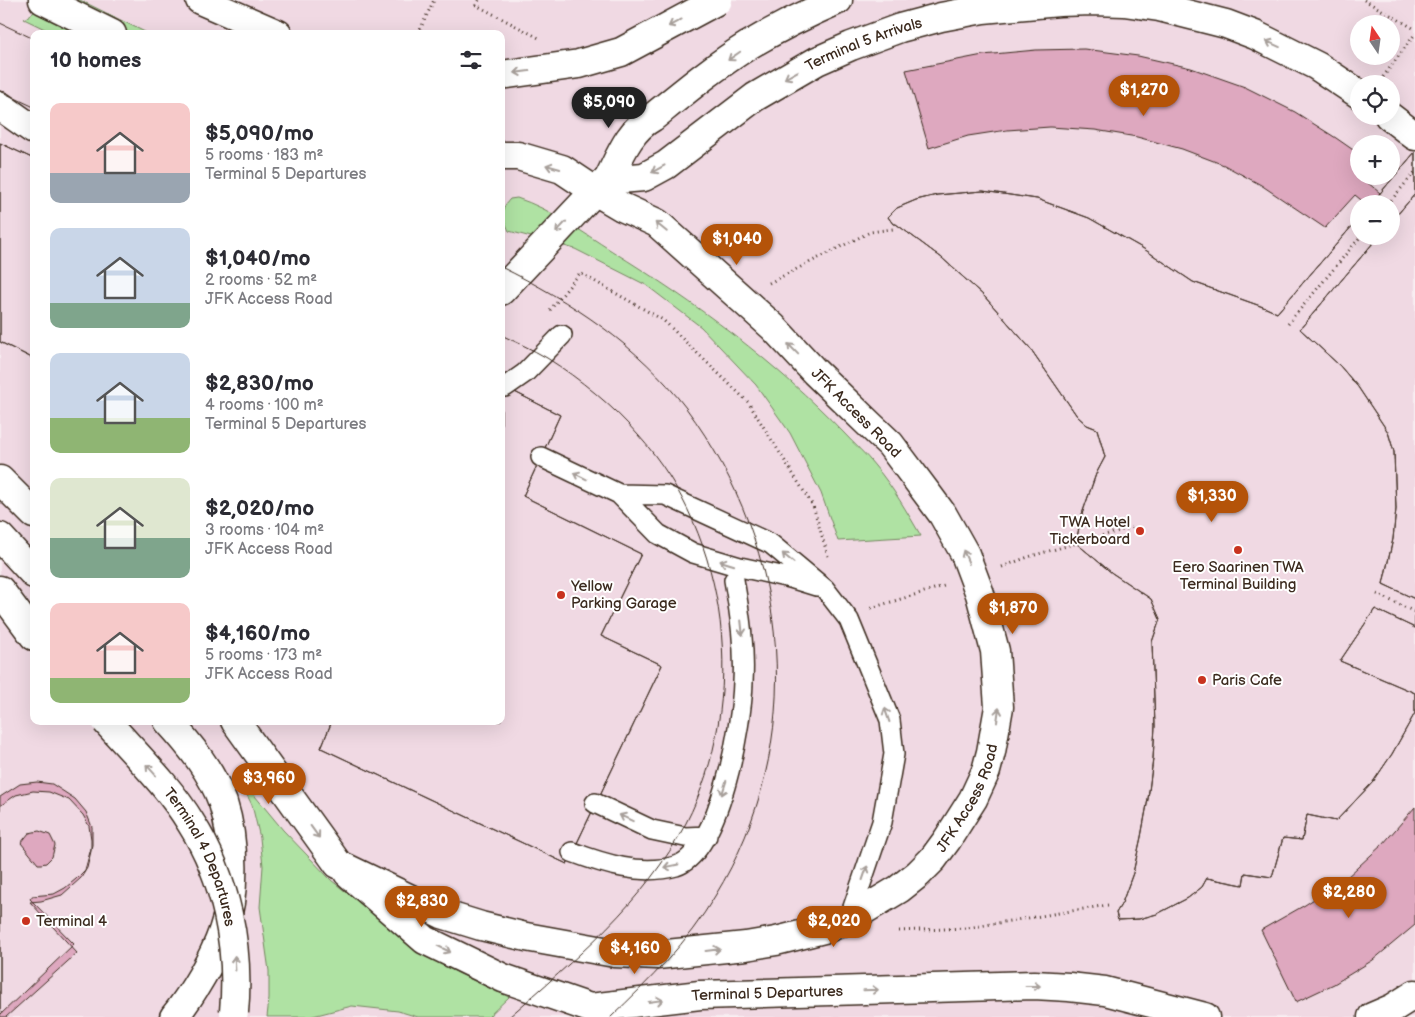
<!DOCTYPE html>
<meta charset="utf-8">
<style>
:root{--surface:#fff;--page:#f7f7f7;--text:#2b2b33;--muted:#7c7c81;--accent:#b45309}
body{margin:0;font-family:"Balsamiq Sans",sans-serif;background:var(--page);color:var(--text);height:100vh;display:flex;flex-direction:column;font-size:19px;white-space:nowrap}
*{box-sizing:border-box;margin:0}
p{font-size:16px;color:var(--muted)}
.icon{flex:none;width:28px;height:28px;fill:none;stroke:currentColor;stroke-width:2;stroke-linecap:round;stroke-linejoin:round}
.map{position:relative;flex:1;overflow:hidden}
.drawer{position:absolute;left:30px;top:30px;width:475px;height:695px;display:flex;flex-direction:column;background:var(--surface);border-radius:10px;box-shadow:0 5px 20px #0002}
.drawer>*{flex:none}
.needle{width:32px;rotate:347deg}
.controls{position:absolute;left:1350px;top:15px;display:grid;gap:10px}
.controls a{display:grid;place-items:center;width:50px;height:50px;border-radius:50%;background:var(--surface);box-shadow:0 5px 20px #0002;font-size:25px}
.price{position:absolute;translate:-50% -42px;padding:0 11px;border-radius:18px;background:var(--accent);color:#fff;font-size:16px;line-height:32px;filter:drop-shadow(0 1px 2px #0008)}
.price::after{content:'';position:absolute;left:50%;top:30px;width:15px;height:11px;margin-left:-8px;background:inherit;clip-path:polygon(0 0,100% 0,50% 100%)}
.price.active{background:#222;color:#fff}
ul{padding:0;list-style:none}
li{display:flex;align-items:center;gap:15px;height:125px;padding:0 20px}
li span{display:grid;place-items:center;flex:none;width:140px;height:100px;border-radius:10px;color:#555}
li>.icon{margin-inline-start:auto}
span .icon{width:60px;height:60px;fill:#fffc;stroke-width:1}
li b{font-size:21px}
h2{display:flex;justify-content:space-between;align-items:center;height:60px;padding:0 20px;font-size:21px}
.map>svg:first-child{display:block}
.built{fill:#f0d9e3;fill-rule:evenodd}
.green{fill:#afe2a3;stroke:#758660}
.building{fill:#dea8bf;stroke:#3b2a1e;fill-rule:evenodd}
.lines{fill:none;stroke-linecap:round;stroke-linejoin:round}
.lane-casing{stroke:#3b2a1e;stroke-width:22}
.street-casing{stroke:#3b2a1e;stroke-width:31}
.secondary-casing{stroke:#3b2a1e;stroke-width:31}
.highway-casing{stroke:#3b2a1e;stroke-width:31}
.path{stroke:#3b2a1e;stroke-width:3;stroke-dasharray:1 4;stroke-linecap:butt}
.lane{stroke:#fff;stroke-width:19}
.street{stroke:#fff;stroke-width:28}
.secondary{stroke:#fff;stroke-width:28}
.highway{stroke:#fff;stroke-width:28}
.tram{stroke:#3b2a1e;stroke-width:1}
.street-bridge-casing{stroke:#3b2a1e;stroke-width:31;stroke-linecap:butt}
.secondary-bridge-casing{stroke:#3b2a1e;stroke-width:31;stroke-linecap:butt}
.street-bridge{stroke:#fff;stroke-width:28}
.secondary-bridge{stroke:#fff;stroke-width:28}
.oneway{stroke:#a79f9a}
.poi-dot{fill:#c8321e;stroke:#fff;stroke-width:2}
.labels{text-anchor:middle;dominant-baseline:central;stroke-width:4;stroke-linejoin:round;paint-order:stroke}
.street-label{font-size:15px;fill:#3b2a1e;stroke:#fff}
.poi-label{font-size:15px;fill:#3b2a1e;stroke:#fff;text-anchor:start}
</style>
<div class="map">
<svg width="1415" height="1017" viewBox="0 0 1415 1017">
<rect width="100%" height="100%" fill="#f8eef2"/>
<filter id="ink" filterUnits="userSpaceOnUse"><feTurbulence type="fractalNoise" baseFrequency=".02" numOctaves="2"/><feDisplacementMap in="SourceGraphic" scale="10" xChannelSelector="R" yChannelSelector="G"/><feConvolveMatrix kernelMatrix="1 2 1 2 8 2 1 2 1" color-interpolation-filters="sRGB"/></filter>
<g filter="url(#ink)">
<path class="built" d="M 0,0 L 1415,0 L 1415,1017 L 0,1017 ZM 1359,24 L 1391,24 L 1391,56 L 1359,56 ZM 34,34 L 501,34 L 501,721 L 34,721 ZM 1359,84 L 1391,84 L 1391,116 L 1359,116 ZM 1359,144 L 1391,144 L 1391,176 L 1359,176 ZM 1359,204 L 1391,204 L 1391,236 L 1359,236 Z"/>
<path class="green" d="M 52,0 L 80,0 L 149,34 L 55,34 L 24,19 Z
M 517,198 C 551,209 582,232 612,251 C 696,303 776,362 844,433 C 854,444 866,454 875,466 C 893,487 907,512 921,536 L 838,541 L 821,493 L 790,433 L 756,385 L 701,327 L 646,285 L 575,249 L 509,231 C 503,217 498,212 510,199 Z
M 236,773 L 283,830 L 331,880 L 416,948 L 458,973 L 509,997 L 488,1017 L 418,1017 L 398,1011 L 352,1006 L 309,1017 L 267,1017 L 269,999 L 269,971 L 260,907 L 263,866 L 260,838 L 252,805 Z"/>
<path class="building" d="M 1084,49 L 1138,56 L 1191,68 L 1245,87 L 1295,112 L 1336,138 L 1359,154 L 1359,176 L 1372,176 L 1367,182 L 1380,193 L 1371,204 L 1366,204 L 1355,195 L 1325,228 L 1261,185 L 1224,165 L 1182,149 L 1137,137 L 1095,130 L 1050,127 L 1007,130 L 968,136 L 929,148 L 906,70 L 983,55 L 1036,50 Z
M 0,143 L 34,159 L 34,359 L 0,342 Z
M 0,143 L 34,159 L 34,359 L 0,342 Z
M 1415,152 L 1415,194 L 1391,222 L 1391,204 L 1371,204 Z
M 1415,152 L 1415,194 L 1391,222 L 1391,204 L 1371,204 Z
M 983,191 L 1037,199 L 1089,218 L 1144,249 L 1193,282 L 1266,308 L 1277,313 L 1359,218 L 1359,236 L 1379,236 L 1300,329 L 1340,366 L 1358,387 L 1388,432 L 1394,452 L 1396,509 L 1393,539 L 1383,584 L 1415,599 L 1415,628 L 1375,609 L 1340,661 L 1415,693 L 1415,713 L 1392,754 L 1373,782 L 1336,821 L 1307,815 L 1302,840 L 1283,838 L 1272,877 L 1245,873 L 1243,885 L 1207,878 L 1202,887 L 1188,898 L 1157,914 L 1139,919 L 1118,920 L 1116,913 L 1122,903 L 1133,873 L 1141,837 L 1148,799 L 1153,759 L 1155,726 L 1152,642 L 1160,619 L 1151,599 L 1112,573 L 1076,543 L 1081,517 L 1096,474 L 1105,457 L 1097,429 L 1087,425 L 1077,416 L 1030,348 L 984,296 L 942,258 L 896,224 L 893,224 L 888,217 L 897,208 L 916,200 L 937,195 Z
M 983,191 L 1037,199 L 1089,218 L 1144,249 L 1193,282 L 1266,308 L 1277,313 L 1359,218 L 1359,236 L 1379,236 L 1300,329 L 1340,366 L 1358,387 L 1388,432 L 1394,452 L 1396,509 L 1393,539 L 1383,584 L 1415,599 L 1415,628 L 1375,609 L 1340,661 L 1415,693 L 1415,713 L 1392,754 L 1373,782 L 1336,821 L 1307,815 L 1302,840 L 1283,838 L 1272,877 L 1245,873 L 1243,885 L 1207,878 L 1202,887 L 1188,898 L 1157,914 L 1139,919 L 1118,920 L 1116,913 L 1122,903 L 1133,873 L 1141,837 L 1148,799 L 1153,759 L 1155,726 L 1152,642 L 1160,619 L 1151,599 L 1112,573 L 1076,543 L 1081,517 L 1096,474 L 1105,457 L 1097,429 L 1087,425 L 1077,416 L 1030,348 L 984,296 L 942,258 L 896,224 L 893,224 L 888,217 L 897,208 L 916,200 L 937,195 Z
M 501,385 L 560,415 L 523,496 L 641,554 L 601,636 L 662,665 L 567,864 L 321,748 L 332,721 L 501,721 Z
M 501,385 L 560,415 L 523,496 L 641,554 L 601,636 L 662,665 L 567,864 L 321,748 L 332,721 L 501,721 Z
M 37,782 L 52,784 L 75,799 L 86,812 L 92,827 L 92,845 L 85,870 L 76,879 L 65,888 L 54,894 L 32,896 L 30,899 L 74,944 L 0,1015 L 0,797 L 20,784 Z
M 33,791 L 49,792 L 69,800 L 83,815 L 89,826 L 91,839 L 91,851 L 87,868 L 81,878 L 62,895 L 41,901 L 30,902 L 77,953 L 6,1017 L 0,1017 L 0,806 L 16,795 ZM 39,831 L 50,835 L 55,845 L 52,857 L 46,863 L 41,864 L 38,864 L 21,843 L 29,833 Z
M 1415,807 L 1415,925 L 1373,960 L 1334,984 L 1296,1002 L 1261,930 L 1305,905 L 1346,878 L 1383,844 Z"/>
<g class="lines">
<g class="lane-casing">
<path id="lane" d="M 505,387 L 525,373 L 562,335
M 541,457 L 619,494 L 658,534 L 693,553 L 740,567 L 790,578 L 816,586
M 619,494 L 665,495 L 771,544 L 825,589 L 849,620 L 890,720 L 894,754 L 882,822 L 849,919
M 595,803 L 652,830 L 685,837 L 707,836
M 572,852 C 604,864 641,876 676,866 C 720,852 742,723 743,682 C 745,648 740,614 734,580"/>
</g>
<g class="street-casing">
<g id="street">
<path d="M 200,0 L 278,34"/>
<path d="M 0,106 L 34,130"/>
<path d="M 1389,116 L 1415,136"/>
<path d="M 608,180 C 620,156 629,130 653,117 C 684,92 715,66 749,45 C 778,28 808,13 838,0"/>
<path id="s1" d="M 501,291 L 595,191 L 608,180 L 644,177 L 666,165 L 755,97 L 817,61 L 851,46 L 900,28 L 941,17 L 983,9 L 1059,2 L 1093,1 L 1124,2 L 1159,7 L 1226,24 L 1255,35 L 1317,66 L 1359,94"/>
<path id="s2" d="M 348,873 L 425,940 L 503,978 L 590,1008 L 700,995 L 1034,985 L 1069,987 L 1105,991 L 1205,1017"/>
<path d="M 1372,1017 L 1393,1008 L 1415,994"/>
</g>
</g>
<g class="secondary-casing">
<g id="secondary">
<path d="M 43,0 L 112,34"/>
<path id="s3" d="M 235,721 L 338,864 L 442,914 L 481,926 L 526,937 L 615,953 L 657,955 L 746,946 L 776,941 L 828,928 L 849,919 L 899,889 L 918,874 L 933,859 L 947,840 L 973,799 L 986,771 L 991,752 L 999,707 L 995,651 L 980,594 L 965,554 L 943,515 L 929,496 L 890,444 L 871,426 L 815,372 L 773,327 L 657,223 L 622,207 L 595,191 L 562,169 L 518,156 L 501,156"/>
</g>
</g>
<g class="highway-casing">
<path id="highway" d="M 0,480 L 34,514
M 0,537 L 34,574
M 0,590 L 34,636
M 168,721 C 190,745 212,772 223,803 C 235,840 236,895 223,931 C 214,958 192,995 174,1017"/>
</g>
<path class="path" d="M 479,0 L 476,5 L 539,38
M 1364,0 L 1415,29
M 418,34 L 434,0
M 1383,77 L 1415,34
M 598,89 L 613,111
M 1388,204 L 1415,172
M 769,283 L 870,232 L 893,229
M 550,310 L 580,273 L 663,320 L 748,402 L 813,506 L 828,556
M 1288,324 L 1361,236
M 1002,567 L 1028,557 L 1133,527
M 1377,594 L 1415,612
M 871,608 L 944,586
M 899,931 L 967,928 L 1108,905"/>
<use href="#lane" class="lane"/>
<use href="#street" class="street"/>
<use href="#secondary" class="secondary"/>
<use href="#highway" class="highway"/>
<path class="tram" d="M 0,23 L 34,39
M 0,91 L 34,107
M 501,267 C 571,301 639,346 686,408 C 792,550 809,743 715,896 C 688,942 650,980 611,1017
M 501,335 C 516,342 532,349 547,358 C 580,379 612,405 638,435 C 730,537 749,701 686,823 C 646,901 574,960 509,1017"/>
<g class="street-bridge-casing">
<path id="street-bridge" d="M 501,75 L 579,64 L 621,52 L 718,0"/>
</g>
<g class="secondary-bridge-casing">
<g id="secondary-bridge">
<path id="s4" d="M 106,721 C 135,754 168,785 191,823 C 226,878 240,947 234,1012"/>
</g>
</g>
<use href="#street-bridge" class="street-bridge"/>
<use href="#secondary-bridge" class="secondary-bridge"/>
</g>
<defs><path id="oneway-shaft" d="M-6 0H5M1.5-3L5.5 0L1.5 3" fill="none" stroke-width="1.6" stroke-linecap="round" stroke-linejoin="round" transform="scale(1.25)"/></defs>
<g class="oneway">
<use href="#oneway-shaft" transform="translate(675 23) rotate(152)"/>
<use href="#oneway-shaft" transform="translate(1273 44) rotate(-156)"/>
<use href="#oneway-shaft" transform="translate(734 56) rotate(145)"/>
<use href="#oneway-shaft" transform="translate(522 72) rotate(173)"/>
<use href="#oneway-shaft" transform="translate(791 75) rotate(151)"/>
<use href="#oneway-shaft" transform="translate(553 167) rotate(-164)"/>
<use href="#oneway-shaft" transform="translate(658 169) rotate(151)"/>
<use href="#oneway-shaft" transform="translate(561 227) rotate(133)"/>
<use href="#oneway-shaft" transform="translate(661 227) rotate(-141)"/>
<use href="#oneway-shaft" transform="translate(793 349) rotate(-134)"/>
<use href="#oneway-shaft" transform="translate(580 476) rotate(-154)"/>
<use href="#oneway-shaft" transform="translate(966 557) rotate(-113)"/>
<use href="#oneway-shaft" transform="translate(788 558) rotate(-140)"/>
<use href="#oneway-shaft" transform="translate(727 563) rotate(-163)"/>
<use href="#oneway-shaft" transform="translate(742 628) rotate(84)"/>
<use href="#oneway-shaft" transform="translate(887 715) rotate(-109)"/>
<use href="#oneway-shaft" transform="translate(998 715) rotate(-82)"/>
<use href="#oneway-shaft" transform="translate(151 770) rotate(-132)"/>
<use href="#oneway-shaft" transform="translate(724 788) rotate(108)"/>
<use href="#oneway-shaft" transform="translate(626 818) rotate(-155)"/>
<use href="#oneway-shaft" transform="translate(315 832) rotate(54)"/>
<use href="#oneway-shaft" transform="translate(671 866) rotate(168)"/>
<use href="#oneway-shaft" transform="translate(865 873) rotate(-71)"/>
<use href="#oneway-shaft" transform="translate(444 949) rotate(26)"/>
<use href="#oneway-shaft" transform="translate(713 950) rotate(-7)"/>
<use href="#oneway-shaft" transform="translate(235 963) rotate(-93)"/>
<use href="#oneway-shaft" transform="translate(1033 986)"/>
<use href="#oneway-shaft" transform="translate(871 990) rotate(-2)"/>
<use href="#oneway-shaft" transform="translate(656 1001) rotate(-8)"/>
</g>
</g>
<g class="poi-dot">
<circle cx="1140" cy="531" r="5"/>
<circle cx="1238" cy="550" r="5"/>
<circle cx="561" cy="595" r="5"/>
<circle cx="1202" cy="680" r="5"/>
<circle cx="26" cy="921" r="5"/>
</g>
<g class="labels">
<g class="street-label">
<text stroke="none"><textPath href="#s1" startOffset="449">Terminal 5 Arrivals</textPath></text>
<text transform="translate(856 413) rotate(45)">JFK Access Road</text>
<text stroke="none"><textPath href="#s3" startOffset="882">JFK Access Road</textPath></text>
<text stroke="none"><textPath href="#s4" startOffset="168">Terminal 4 Departures</textPath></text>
<text stroke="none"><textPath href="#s2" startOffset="459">Terminal 5 Departures</textPath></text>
</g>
<g class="poi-label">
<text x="1130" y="522" text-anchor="end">TWA Hotel<tspan x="1130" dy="17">Tickerboard</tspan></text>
<text x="1238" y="567" text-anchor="middle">Eero Saarinen TWA<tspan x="1238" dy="17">Terminal Building</tspan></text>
<text x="571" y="586">Yellow<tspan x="571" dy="17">Parking Garage</tspan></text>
<text x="1212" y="680">Paris Cafe</text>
<text x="36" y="921">Terminal 4</text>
</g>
</g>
</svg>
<div class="controls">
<a><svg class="needle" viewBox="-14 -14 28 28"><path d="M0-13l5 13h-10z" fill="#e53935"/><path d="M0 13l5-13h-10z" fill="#7c7c81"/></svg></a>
<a><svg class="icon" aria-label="locate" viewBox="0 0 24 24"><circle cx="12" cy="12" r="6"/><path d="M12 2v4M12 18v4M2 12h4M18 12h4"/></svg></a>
<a>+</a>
<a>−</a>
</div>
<b class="price" style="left:1144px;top:117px">$1,270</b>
<b class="price active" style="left:609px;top:129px">$5,090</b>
<b class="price" style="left:737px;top:266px">$1,040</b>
<b class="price" style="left:1212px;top:523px">$1,330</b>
<b class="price" style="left:1013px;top:635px">$1,870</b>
<b class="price" style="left:269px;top:805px">$3,960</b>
<b class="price" style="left:1349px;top:919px">$2,280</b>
<b class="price" style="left:422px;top:928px">$2,830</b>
<b class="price" style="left:834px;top:948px">$2,020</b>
<b class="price" style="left:635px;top:975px">$4,160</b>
<section class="drawer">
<h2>10 homes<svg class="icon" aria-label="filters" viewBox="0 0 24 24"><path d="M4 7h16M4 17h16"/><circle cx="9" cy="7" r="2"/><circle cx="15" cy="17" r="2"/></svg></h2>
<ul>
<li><span style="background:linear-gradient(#f6c9c9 70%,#9aa5b1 0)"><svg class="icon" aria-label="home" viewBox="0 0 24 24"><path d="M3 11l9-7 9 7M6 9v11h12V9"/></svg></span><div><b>$5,090/mo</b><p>5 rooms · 183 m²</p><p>Terminal 5 Departures</p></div></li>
<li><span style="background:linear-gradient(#c9d6e8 75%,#7fa58c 0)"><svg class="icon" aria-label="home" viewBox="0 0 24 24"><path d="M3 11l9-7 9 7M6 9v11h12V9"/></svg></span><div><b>$1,040/mo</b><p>2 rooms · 52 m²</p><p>JFK Access Road</p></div></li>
<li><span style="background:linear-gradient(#c9d6e8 65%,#8fb573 0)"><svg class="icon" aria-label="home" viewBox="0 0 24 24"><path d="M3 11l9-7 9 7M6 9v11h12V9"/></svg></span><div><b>$2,830/mo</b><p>4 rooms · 100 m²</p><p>Terminal 5 Departures</p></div></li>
<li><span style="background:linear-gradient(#dfe7d0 60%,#7fa58c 0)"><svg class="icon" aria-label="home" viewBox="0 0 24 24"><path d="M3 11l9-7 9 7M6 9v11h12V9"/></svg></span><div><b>$2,020/mo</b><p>3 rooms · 104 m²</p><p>JFK Access Road</p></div></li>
<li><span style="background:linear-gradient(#f6c9c9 75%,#8fb573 0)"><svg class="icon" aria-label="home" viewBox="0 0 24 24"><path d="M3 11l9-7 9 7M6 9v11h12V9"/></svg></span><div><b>$4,160/mo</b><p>5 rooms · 173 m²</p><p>JFK Access Road</p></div></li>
</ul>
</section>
</div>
